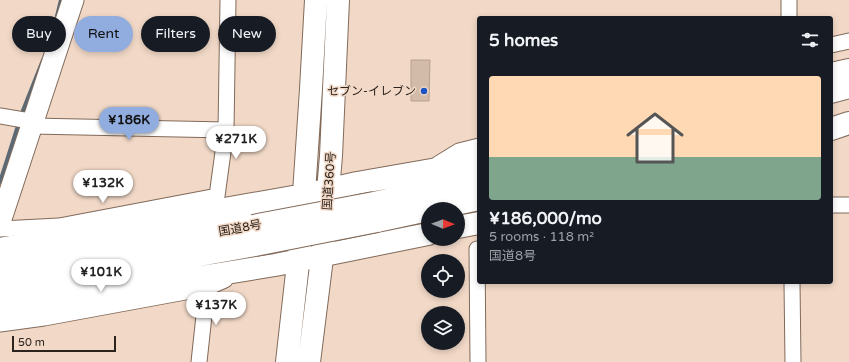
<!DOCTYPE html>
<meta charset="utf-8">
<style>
:root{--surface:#171b24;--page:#242831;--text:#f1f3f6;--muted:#9ea1a6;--accent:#91acde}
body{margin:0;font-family:"Varela Round","Noto Sans JP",sans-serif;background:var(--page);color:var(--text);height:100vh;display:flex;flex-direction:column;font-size:15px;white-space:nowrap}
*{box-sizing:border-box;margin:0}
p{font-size:13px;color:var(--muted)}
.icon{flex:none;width:22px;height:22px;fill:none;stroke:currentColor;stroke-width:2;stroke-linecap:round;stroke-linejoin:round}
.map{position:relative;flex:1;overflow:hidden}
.panel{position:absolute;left:477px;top:16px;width:356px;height:268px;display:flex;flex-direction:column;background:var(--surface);border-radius:4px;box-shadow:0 2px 6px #0003}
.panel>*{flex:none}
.banner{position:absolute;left:12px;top:16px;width:380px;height:36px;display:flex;gap:8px}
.needle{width:26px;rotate:91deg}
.tools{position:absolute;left:421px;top:202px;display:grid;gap:8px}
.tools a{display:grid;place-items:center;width:44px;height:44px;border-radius:50%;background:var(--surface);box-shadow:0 2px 6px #0003;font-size:20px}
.scale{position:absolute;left:12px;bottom:10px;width:104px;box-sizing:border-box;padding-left:4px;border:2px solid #2c231c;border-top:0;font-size:11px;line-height:14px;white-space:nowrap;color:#2c231c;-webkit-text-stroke:3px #f2d9c7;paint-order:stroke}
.price{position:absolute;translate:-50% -34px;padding:0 9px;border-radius:14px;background:#fff;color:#222;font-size:13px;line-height:26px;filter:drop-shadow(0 1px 2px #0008)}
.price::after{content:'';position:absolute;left:50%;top:24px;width:12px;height:9px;margin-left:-6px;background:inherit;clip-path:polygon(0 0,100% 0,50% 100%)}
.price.selected{background:var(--accent);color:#111}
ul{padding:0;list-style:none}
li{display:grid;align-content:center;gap:8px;height:212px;padding:0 12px}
li span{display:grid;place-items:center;height:124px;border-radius:4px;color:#555}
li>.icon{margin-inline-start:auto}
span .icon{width:72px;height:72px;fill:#fffc;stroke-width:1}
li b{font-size:17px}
h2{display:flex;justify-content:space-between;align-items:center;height:48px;padding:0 12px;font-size:17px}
.pill{padding:0 14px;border-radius:18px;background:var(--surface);box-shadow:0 2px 6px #0003;font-size:14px;line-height:36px}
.pill.selected{background:var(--accent);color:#111}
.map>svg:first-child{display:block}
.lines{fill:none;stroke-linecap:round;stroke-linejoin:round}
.stream{stroke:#5b6975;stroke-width:4}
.building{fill:#d3bba9;stroke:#b9a190}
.street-casing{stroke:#806a5a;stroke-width:17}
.secondary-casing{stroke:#806a5a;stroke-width:23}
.highway-casing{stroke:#806a5a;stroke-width:24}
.street{stroke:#fff;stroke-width:15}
.secondary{stroke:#fff;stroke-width:21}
.highway{stroke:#fff;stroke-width:22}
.highway-bridge-casing{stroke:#806a5a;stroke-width:24;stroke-linecap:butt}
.highway-bridge{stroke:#fff;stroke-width:22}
.poi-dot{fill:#1c55c1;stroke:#f2d9c7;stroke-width:1.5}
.labels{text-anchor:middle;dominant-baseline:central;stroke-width:3;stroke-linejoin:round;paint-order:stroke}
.poi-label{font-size:12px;fill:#2c231c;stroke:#f2d9c7;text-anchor:end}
.street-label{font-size:12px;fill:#2c231c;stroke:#f2d9c7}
</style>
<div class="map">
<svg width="849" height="362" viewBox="0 0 849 362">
<rect width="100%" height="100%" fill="#f2d9c7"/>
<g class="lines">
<path class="stream" d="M 57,16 L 61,0
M 0,182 L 22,113 L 43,60"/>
</g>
<path class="building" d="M 411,60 L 430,60 L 429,101 L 411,101 Z"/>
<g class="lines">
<g class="street-casing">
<path id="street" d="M 789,0 L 789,18
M 831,45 L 849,41
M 0,116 L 24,120 L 32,126 L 226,130
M 438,164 L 459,151 L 479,146
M 831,205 L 849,205
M 0,229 L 59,226 L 217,196 L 226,130 L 228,0
M 792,282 L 793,362
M 0,324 L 44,318 L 207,288 L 225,280
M 199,362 L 207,288
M 478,362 L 477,249 L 479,249"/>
</g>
<g class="secondary-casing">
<path id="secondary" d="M 0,222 L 73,0"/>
</g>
<g class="highway-casing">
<path id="highway" d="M 831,74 L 849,70
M 831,92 L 849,87
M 831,129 L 849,123
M 327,202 L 331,156 L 338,0
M 374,203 L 479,180
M 303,208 L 311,89 L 316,0
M 432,209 L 479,199
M 377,221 L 428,210
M 458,227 L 479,223
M 0,249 L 304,195 L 357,183 L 437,169 L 479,160
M 0,270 L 253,226
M 0,291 L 255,245
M 0,310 L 275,265 L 428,234
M 287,362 L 300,246
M 309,362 L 324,242"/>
</g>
<use href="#street" class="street"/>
<use href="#secondary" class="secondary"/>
<use href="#highway" class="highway"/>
<g class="highway-bridge-casing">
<path id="highway-bridge" d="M 253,226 L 374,203
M 255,245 L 377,221"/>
</g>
<use href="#highway-bridge" class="highway-bridge"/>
</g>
<circle class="poi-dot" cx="424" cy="91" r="4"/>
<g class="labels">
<g class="poi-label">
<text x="416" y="91">セブン-イレブン</text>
</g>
<g class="street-label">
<text transform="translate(329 181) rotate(-86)">国道360号</text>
<text transform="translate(240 228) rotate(-10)">国道8号</text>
</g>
</g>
</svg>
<div class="tools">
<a><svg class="needle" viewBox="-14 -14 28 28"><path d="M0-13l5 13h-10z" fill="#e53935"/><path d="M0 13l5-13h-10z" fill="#9ea1a6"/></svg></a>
<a><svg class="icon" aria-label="locate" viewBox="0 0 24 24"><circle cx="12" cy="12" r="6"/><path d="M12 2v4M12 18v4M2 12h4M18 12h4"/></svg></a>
<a><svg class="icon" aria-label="layers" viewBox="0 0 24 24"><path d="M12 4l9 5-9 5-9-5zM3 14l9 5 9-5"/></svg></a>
</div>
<div class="scale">50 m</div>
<b class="price selected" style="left:129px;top:141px">¥186K</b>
<b class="price" style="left:236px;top:160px">¥271K</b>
<b class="price" style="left:103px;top:204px">¥132K</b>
<b class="price" style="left:101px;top:293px">¥101K</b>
<b class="price" style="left:216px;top:326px">¥137K</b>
<div class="banner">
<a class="pill">Buy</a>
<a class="pill selected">Rent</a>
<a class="pill">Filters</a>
<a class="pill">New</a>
</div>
<section class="panel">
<h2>5 homes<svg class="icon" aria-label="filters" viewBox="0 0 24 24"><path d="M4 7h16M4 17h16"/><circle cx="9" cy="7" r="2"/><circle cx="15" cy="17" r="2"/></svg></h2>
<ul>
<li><span style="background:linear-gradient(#ffd9b3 65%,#7fa58c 0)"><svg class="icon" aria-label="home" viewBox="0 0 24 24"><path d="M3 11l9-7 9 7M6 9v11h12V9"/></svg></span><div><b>¥186,000/mo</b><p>5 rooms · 118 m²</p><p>国道8号</p></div></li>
</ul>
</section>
</div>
